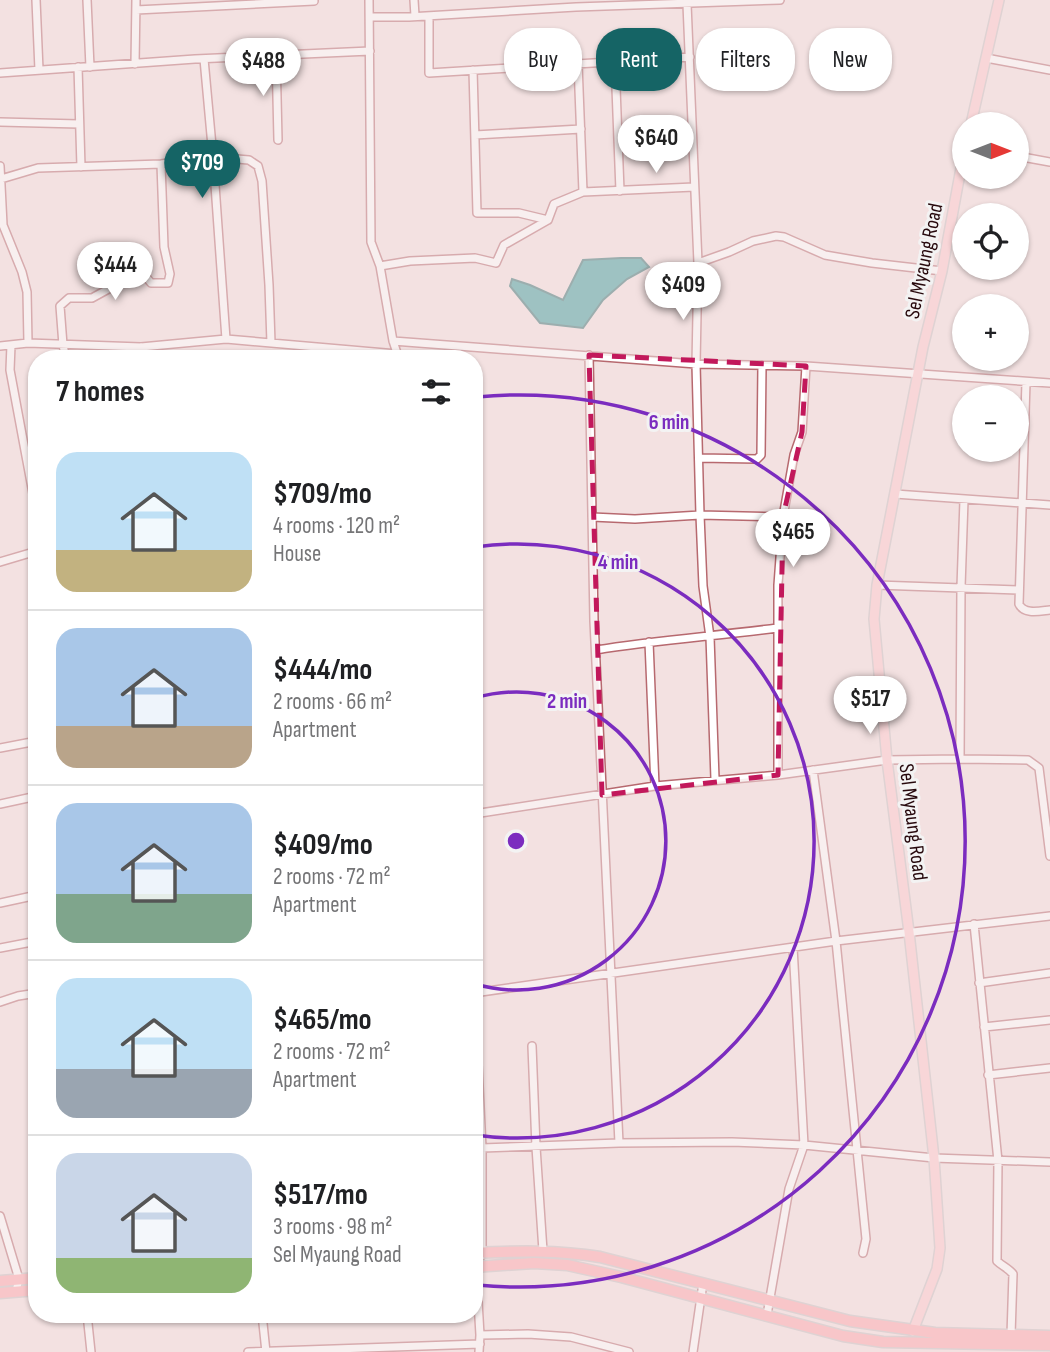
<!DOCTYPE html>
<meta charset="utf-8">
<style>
:root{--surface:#fff;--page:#f6f6f6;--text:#202124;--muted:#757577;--line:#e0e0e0;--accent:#156465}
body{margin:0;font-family:"Sofia Sans Condensed",sans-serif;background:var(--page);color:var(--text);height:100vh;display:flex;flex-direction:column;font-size:26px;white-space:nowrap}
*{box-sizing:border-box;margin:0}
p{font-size:23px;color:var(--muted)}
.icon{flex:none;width:38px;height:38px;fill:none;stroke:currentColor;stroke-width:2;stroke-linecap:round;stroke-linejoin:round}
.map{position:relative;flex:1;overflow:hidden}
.side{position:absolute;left:28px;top:350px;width:455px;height:973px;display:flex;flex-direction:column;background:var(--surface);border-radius:28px;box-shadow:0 2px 5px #0004}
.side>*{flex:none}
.banner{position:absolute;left:504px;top:28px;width:441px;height:63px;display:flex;gap:14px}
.needle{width:46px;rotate:90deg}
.fabs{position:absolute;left:952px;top:112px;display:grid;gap:14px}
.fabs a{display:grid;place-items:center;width:77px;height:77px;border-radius:50%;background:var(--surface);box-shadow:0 2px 5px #0004;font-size:35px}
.price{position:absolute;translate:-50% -60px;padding:0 16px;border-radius:24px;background:#fff;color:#222;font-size:23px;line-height:46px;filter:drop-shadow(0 2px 4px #0008)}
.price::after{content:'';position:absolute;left:50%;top:42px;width:21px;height:16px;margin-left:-10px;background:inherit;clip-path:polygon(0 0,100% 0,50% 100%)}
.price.on{background:var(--accent);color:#fff}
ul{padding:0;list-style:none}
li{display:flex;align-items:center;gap:21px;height:175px;padding:0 28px}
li+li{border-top:2px solid var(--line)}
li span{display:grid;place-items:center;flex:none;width:196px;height:140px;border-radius:21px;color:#555}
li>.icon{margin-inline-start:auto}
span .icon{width:84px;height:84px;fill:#fffc;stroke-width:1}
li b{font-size:30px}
h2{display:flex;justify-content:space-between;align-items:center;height:84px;padding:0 28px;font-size:30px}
.tag{padding:0 24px;border-radius:28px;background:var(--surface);box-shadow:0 2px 5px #0004;font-size:24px;line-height:63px}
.tag.on{background:var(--accent);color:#fff}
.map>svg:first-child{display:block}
.water{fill:#399b9b;stroke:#346f70;stroke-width:2}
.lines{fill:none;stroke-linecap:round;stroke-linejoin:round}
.minor-casing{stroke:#b7696f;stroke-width:10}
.major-casing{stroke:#c7bfc0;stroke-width:12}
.highway-casing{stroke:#c7bfc0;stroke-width:13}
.minor{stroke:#fff;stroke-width:7}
.major{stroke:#ffc8cc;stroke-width:9}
.highway{stroke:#ffa4aa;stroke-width:10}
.marked{fill:none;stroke:#c2185b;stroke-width:5;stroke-dasharray:14 9;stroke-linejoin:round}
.ring{fill:none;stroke:#7b2cbf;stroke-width:3.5}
.labels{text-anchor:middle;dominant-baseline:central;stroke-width:6;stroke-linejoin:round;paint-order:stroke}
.street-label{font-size:21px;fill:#27090d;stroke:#f3f3f3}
.centre{fill:#7b2cbf;stroke:#f3f3f3;stroke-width:3.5}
.ring-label{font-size:21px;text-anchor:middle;font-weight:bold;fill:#7b2cbf;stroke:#f3f3f3;stroke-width:6;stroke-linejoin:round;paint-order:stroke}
</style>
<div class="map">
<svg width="1050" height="1352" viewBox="0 0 1050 1352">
<rect width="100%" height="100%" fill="#f3e1e1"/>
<path class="water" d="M 621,258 L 641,258 L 649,267 L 627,279 L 603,300 L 583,328 L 540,323 L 510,286 L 512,279 L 530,285 L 563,300 L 583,260 Z"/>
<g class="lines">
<g class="minor-casing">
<path id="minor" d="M 36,0 L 39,70
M 87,0 L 90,67
M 369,0 L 371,242 L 380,266 L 393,341 L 399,359
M 414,0 L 415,16
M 687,4 L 698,263 L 696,364 L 700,515 L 703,586 L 710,637 L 715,779
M 136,10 L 314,1
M 429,16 L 429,73 L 690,57
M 370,17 L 409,17 L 576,7 L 780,0
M 276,55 L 278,140
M 986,58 L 1050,70
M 204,59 L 213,157 L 226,339
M 615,62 L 620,191
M 135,64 L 136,0
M 578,64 L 583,192
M 78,67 L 81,167
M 473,70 L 477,213 L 519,213 L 548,220 L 554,204 L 583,192 L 694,187
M 0,73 L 195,59 L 370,51
M 0,122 L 79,124
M 475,135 L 581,129
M 1017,156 L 1050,162
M 0,166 L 3,225 L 22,272 L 27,292 L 28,343
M 1,179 L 38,168 L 161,164 L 213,157 L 249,160 L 258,166 L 262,181 L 269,285 L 271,343
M 698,263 L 729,252 L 753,241 L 776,236 L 784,237 L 825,255 L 872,263 L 942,271
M 380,266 L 410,261 L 475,258 L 496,263 L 504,245 L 548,220
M 393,341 L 696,364 L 806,366 L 1050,383
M 11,345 L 10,370 L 37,515
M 0,346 L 28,343 L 141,347 L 226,339 L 397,354
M 141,347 L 145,351 L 147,359
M 589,355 L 594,621 L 619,1143
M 66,359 L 63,345 L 60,306 L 69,298 L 92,298 L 132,276 L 143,273 L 151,283 L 168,283 L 170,274 L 164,247 L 161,164
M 1026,382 L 1019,604 C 1024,615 1040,611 1050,610
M 699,458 L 757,459 L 761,455 L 762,365
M 895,494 L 1050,505
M 592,517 L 635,519 L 700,515 L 783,517
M 0,562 L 37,551
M 877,585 L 1019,590
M 649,642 L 655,786
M 596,650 C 656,640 717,636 777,628
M 0,748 L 37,741
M 960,759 L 1028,760 L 1039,768 L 1050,856
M 813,770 L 836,941 L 866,1239 L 863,1253
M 778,775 L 778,585 L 783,517 L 794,455 L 802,432 L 806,366
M 0,804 L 37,796
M 474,814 L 655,786 L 778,775 L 887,760 L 960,759 L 961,587 L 964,500
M 0,903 L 37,895
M 974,924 L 998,1161 L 997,1261 C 1002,1266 1008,1268 1013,1274 L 1011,1335
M 0,948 L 37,941
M 474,982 L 482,1148 L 482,1253 L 476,1267 L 480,1335 L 479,1352
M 979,983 L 1050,973
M 474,993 L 836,941 L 1050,916
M 0,1002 L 18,996 L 37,993
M 984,1027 L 1050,1020
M 532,1046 L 536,1147 L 543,1251
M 988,1075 L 1050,1068
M 482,1148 L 619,1143 L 732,1142 L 804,1145 L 934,1158 L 1050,1162
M 0,1216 L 19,1279 L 16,1291
M 87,1314 L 91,1352
M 262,1314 L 266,1352
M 767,1315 L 789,1189 L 804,1145 L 793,947
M 480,1335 L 528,1334 L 571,1337 L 629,1352
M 248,1352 L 480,1344
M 693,1352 L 703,1283"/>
</g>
<g class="major-casing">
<path id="major" d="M 971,124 L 999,0
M 913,1331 L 937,1269 L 940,1248 L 934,1158 L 909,932 L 887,760 L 874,619 L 877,585 L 923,347 L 942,271 L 964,152"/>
</g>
<g class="highway-casing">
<path id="highway" d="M 474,1253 C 517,1251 558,1250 600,1257 L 850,1321 L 935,1333 L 1050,1336
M 474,1267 L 534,1263 L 567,1265 L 621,1277 L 843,1336 L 883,1342 L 1050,1345
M 0,1281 L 37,1278
M 0,1293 L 37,1290"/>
</g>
<use href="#minor" class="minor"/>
<use href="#major" class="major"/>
<use href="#highway" class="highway"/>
</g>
<path d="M0 0H1050V1352H0ZM 589,355 L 806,366 L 802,432 L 783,517 L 778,775 L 602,795 Z" fill="#f3e1e1" fill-opacity=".55" fill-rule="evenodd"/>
<path class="marked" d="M 589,355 L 806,366 L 802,432 L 783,517 L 778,775 L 602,795 Z"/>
<g class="ring">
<path d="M475 698A149 149 0 1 1 475 984"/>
<path d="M475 547A297 297 0 1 1 475 1135"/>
<path d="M477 397A446 446 0 1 1 477 1285"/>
</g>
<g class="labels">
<g class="street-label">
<text transform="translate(924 261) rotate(-78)">Sel Myaung Road</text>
<text transform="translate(913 822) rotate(83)">Sel Myaung Road</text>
</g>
</g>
<circle cx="516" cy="841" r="10" class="centre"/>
<g class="ring-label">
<text x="669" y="429">6 min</text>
<text x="618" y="569">4 min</text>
<text x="567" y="708">2 min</text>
</g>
</svg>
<div class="fabs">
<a><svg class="needle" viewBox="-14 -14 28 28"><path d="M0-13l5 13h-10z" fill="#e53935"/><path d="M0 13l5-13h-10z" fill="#757577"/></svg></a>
<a><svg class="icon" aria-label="locate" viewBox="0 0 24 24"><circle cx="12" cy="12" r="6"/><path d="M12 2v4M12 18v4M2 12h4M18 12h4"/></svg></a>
<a>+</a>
<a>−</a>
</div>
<b class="price" style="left:263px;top:98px">$488</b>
<b class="price" style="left:656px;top:175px">$640</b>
<b class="price on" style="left:202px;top:200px">$709</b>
<b class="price" style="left:115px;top:302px">$444</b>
<b class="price" style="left:683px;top:322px">$409</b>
<b class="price" style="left:793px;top:569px">$465</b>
<b class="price" style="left:870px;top:736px">$517</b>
<div class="banner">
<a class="tag">Buy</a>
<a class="tag on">Rent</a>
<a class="tag">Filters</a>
<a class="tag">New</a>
</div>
<section class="side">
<h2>7 homes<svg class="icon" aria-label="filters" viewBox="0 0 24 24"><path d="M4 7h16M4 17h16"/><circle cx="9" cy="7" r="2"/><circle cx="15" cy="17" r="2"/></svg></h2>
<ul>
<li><span style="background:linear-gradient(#bfe0f5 70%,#c2b280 0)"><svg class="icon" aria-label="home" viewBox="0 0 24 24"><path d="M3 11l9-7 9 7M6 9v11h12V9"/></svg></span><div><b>$709/mo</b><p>4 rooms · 120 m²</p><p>House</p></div></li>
<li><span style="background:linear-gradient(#a9c7e8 70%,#b9a48a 0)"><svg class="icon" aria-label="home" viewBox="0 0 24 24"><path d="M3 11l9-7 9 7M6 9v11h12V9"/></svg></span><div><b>$444/mo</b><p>2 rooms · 66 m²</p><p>Apartment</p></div></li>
<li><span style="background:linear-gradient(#a9c7e8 65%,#7fa58c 0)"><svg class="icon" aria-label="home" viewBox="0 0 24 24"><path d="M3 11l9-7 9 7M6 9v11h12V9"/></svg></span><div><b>$409/mo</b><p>2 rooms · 72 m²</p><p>Apartment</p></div></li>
<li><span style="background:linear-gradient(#bfe0f5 65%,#9aa5b1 0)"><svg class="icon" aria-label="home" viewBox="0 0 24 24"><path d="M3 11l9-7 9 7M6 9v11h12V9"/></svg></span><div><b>$465/mo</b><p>2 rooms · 72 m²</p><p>Apartment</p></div></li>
<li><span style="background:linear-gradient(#c9d6e8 75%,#8fb573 0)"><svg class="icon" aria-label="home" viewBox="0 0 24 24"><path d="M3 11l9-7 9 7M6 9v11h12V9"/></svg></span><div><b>$517/mo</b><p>3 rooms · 98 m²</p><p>Sel Myaung Road</p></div></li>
</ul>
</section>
</div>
